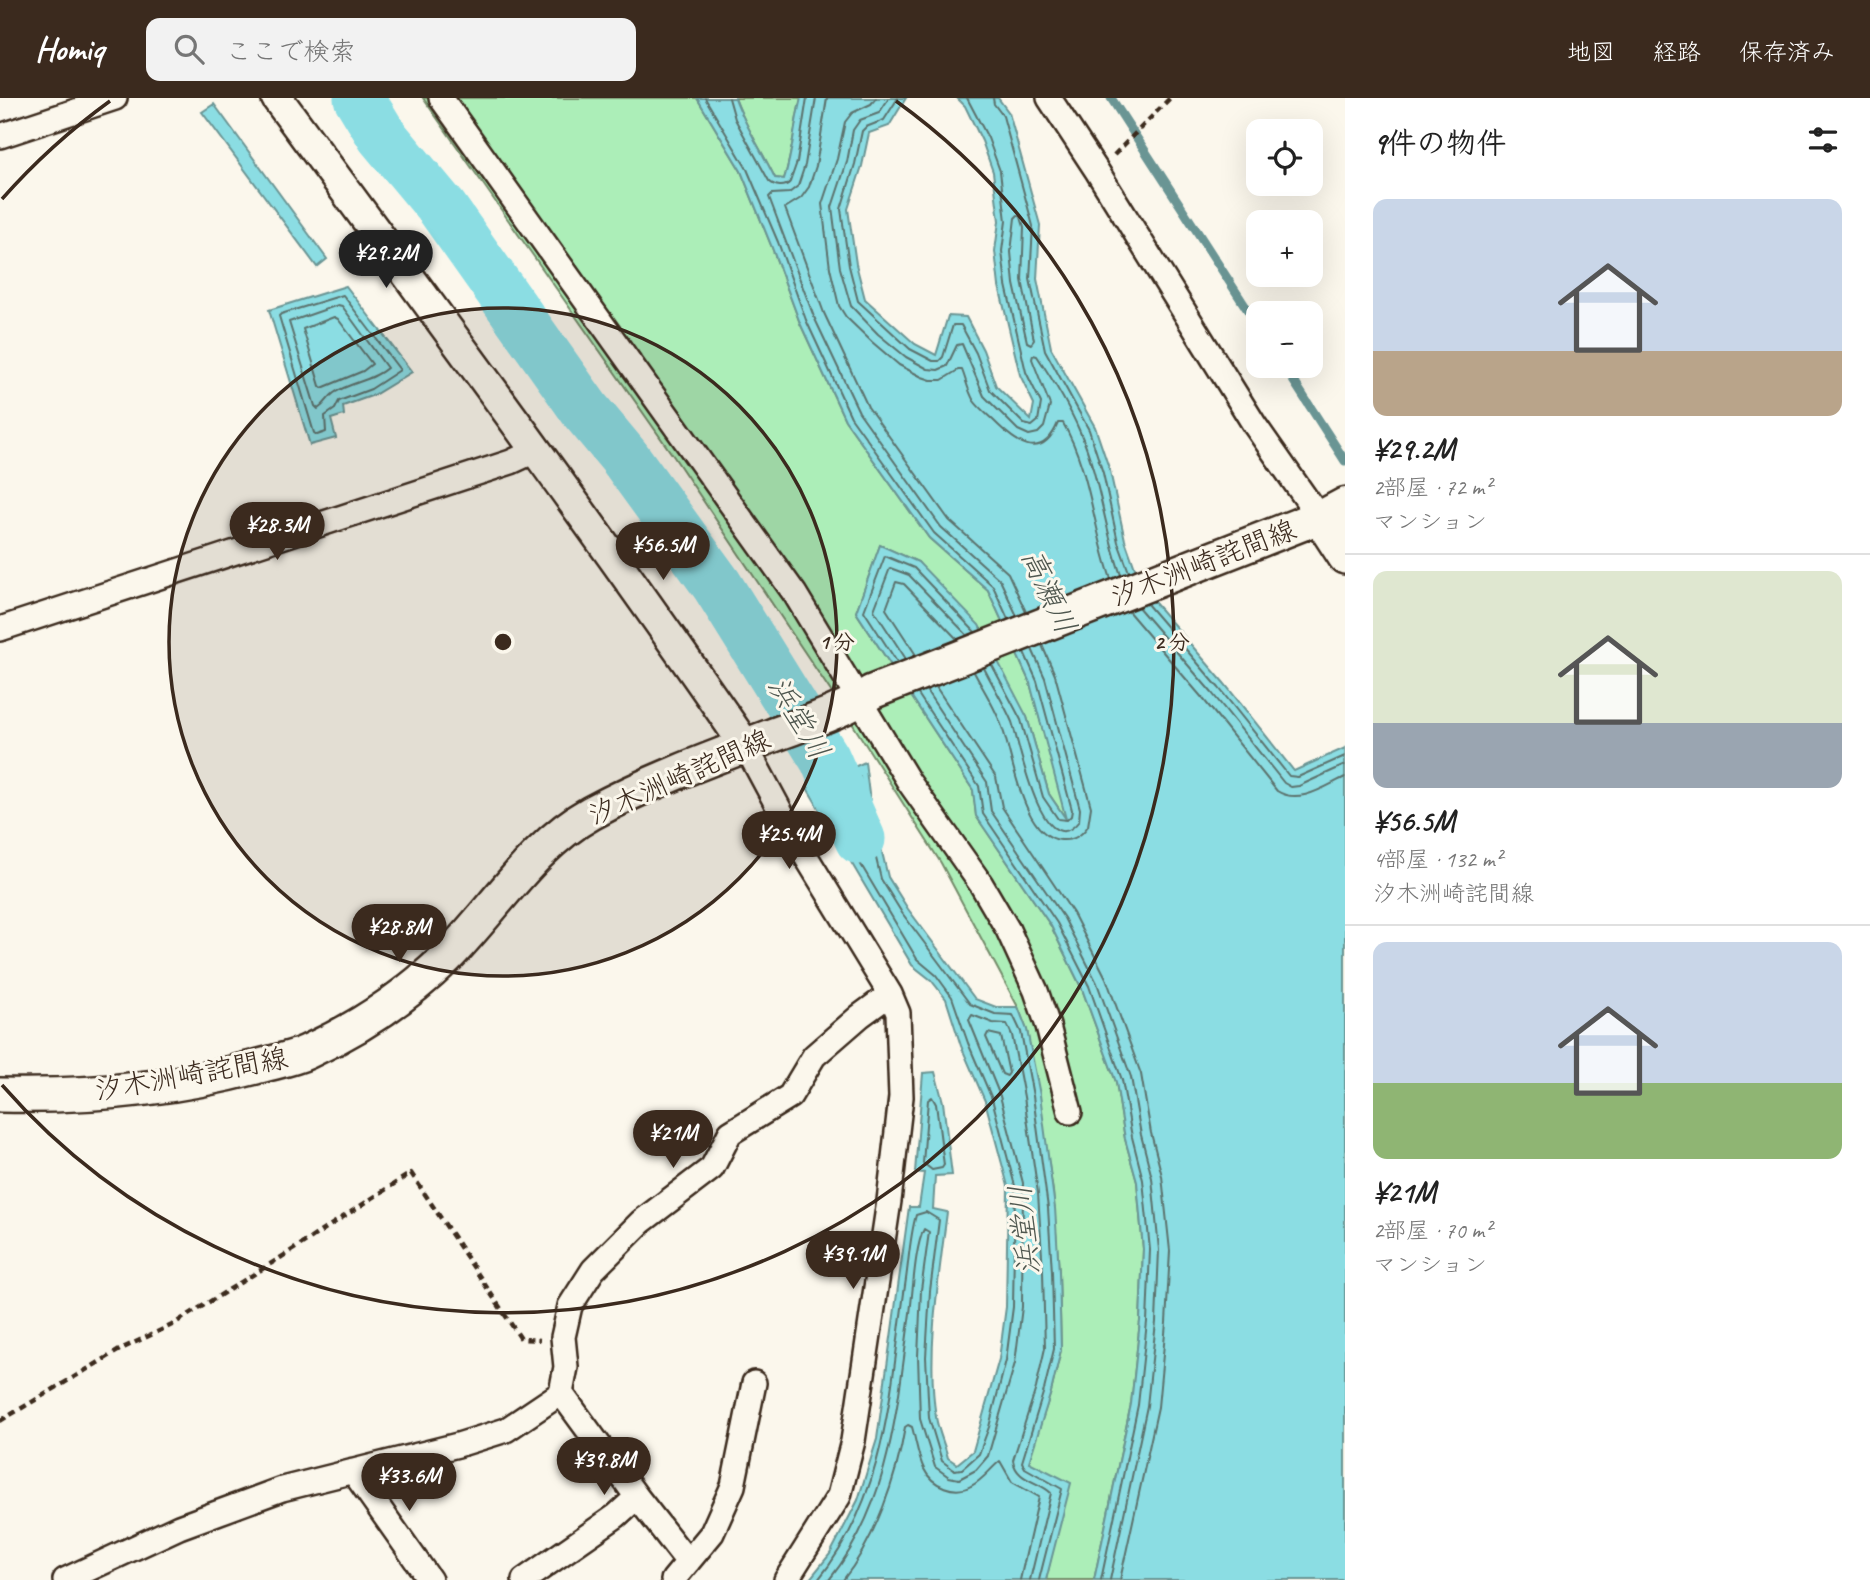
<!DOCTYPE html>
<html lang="ja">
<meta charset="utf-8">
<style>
:root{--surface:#fff;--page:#f2f2f2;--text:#222;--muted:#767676;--line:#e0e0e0;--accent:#3b2a1e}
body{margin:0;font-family:Caveat,"Klee One",sans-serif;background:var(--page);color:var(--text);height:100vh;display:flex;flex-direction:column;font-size:26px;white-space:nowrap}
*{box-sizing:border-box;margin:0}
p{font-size:23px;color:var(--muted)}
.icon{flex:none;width:38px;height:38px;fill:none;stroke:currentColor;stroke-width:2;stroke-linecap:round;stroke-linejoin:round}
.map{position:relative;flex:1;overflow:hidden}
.side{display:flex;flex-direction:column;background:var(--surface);width:525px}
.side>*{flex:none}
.controls{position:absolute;left:1246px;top:21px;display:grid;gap:14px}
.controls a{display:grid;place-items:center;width:77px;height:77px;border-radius:14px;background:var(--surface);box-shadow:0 7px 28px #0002;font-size:35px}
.price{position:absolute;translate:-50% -60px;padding:0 16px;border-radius:24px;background:var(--accent);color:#fff;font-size:23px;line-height:46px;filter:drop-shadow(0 2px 4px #0008)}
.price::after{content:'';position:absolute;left:50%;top:42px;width:21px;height:16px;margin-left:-10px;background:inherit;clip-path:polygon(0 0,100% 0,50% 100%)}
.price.on{background:#222;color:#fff}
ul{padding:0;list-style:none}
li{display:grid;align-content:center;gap:14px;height:371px;padding:0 28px}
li+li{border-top:2px solid var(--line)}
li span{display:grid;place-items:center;height:217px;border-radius:14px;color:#555}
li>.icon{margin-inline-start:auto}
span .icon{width:126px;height:126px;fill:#fffc;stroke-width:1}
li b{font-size:30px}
h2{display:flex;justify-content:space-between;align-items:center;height:84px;padding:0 28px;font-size:30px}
header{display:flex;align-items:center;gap:42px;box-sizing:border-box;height:98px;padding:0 35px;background:var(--accent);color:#fff}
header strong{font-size:33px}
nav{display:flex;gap:38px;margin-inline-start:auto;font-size:24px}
.search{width:490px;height:63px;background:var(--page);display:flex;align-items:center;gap:18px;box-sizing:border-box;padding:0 24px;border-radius:14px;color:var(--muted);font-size:26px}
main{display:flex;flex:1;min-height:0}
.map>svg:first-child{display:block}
.green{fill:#aceeb8;stroke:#748c6b;stroke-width:2}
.water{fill:#8bdde3;stroke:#6b9594;stroke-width:2}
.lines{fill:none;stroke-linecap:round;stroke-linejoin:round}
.shore{stroke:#5b726d;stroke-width:2}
.stream{stroke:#6b9594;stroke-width:9}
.river{stroke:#8bdde3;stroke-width:51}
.minor-casing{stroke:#3b2a1e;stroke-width:28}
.tertiary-casing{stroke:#3b2a1e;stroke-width:35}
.secondary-casing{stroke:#3b2a1e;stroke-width:38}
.path{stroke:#3b2a1e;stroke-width:4.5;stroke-dasharray:7 5;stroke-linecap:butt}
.minor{stroke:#fbf7ec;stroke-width:23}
.tertiary{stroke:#fbf7ec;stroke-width:30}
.secondary{stroke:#fbf7ec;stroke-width:33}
.ring{fill:none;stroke:#3b2a1e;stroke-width:3.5}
.labels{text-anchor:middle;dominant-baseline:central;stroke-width:6;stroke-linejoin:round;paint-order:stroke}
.street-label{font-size:28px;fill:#3b2a1e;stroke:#fbf7ec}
.water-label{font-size:30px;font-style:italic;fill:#4f574f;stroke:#fbf7ec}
.centre{fill:#3b2a1e;stroke:#fbf7ec;stroke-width:3.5}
.ring-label{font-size:21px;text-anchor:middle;font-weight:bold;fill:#3b2a1e;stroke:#fbf7ec;stroke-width:6;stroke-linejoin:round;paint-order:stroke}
</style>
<header>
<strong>Homiq</strong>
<div class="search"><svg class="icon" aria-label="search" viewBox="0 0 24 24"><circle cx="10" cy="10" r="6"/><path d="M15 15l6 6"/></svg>ここで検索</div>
<nav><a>地図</a><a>経路</a><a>保存済み</a></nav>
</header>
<main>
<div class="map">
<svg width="1345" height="1482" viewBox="0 0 1345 1482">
<rect width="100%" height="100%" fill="#fbf7ec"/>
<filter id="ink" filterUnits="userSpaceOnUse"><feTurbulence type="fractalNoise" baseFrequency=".0143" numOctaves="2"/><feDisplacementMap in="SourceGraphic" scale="14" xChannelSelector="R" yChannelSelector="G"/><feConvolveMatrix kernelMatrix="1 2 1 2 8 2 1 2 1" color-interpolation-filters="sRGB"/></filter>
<g filter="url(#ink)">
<path class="green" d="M 423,0 L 697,0 L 741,73 L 771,147 L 800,225 L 845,322 L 929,440 L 988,492 L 1030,585 L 1068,724 L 1049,696 L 1027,619 L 918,464 L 880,447 L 856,514 L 973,692 L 976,718 L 1051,828 L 1082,891 L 1116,984 L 1125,1041 L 1137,1084 L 1143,1151 L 1140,1223 L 1131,1306 L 1094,1482 L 1046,1482 L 1051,1460 L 1028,1364 L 1051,1294 L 1061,1252 L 1059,1174 L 1053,1093 L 1027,932 L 1018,909 L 941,765 L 850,622 L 674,359 Z
M 735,0 L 801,0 C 794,27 793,54 784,81 L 775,80 C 762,53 745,28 735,0 Z"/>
<path class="water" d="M 697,0 L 735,0 C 745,28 762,53 775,80 L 784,81 C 793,54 794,27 801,0 L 906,0 L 889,28 L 869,35 L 862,68 L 848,111 L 856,166 L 865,201 L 915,246 L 936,257 L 948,218 L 966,219 L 983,252 L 996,288 L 1031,322 L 1034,306 L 1020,277 L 999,188 L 995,153 L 999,123 L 993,74 L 982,43 L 965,8 L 957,0 L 998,0 L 1009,15 L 1040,127 L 1037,181 L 1051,250 L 1095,329 L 1110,373 L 1125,442 L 1142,490 L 1224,585 L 1294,673 L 1345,650 L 1345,1482 L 1094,1482 L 1131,1306 L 1140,1223 L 1143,1151 L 1137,1084 L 1125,1041 L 1116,984 L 1082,891 L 1051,828 L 976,718 L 973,692 L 856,514 L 880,447 L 918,464 L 979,527 L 1027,619 L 1049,696 L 1066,721 L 1030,585 L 988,492 L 929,440 L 845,322 L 800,225 L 771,147 L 741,73 Z
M 214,6 L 327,161 L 317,169 L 202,14 Z
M 346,188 L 412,274 L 374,297 L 343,308 L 344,317 L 331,321 L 336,340 L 310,347 L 269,212 Z
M 865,664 L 870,704 L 888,779 L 908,811 L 975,901 L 996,909 L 1018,909 L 1027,932 L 1040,997 L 1055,1110 L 1059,1174 L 1061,1252 L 1051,1294 L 1029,1364 L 1071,1385 L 1046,1482 L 809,1482 L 830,1456 L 858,1402 L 877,1341 L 909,1109 L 919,1109 L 924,1075 L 915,1074 L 923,975 L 935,974 L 943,1004 L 952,1077 L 935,1078 L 933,1111 L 947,1114 C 939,1177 926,1256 936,1319 C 938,1333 945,1347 948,1360 L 957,1366 L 973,1353 L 999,1261 L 1006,1209 L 1008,1088 L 985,1003 L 961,948 L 946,901 L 931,882 L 912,867 L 807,690 Z"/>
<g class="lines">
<path class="shore" d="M 705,0 L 747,71 L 778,144 L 806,222 L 851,319 L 934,435 L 993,488 L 1008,521
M 729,0 L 735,21 L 769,83 C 775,89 785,90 790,84 L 797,64 L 807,0
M 816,0 L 805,67 L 798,88 L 789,95 L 772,96 L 769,99 L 814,219 L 859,314 L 941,429 L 1000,482 L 1017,518
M 827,0 L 816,68 L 809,89 L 801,100 L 785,110 L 824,215 L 868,309 L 949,422 L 1008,475 L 1026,514
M 876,0 L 871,6 L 852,15 L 845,24 L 837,61 L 822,106 L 830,170 L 839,208 L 846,219 L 872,244 L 899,267 L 922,279 L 931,282 L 942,282 L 958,272 L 962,272 C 966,282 968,293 974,303 C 979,310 987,316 994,323 C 1014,343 1041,366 1058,325 L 1063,325 C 1090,371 1093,430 1111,481
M 889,0 L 879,15 L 860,22 L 853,32 L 847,64 L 832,109 L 840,170 L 851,208 L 878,236 L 906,259 L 928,271 L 938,272 L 947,268 L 957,247 L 962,246 L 984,298 L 1018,332 L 1029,337 L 1038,335 L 1044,329 L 1050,307 L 1032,261 L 1033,257 L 1037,258 C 1053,282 1069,308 1080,334 C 1100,379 1104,431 1121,477
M 898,0 L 884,22 L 866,29 L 862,33 L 855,66 L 841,111 L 849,168 L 858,203 L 910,251 L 933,263 L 939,263 L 943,259 L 953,227 L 961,227 L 976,255 L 990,292 L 1024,326 L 1032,328 L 1038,323 L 1041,305 L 1026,274 L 1006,187 L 1002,153 L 1006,123 L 1000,73 L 988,40 L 967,0
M 993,0 L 994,6 L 1003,18 L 1033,128 L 1030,181 L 1045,252 L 1089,332 L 1103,375 L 1118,444 L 1129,474
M 1018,117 L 1021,119 L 1024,129 L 1022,182 L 1034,242 L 1031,246 L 1027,244 L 1014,186 L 1011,154 L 1015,120 Z
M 343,197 L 400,272 L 371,291 L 339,303 L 335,311 L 325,318 L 326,334 L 317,337 L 314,335 L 279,218 L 281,216 Z
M 338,207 L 342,208 L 387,270 C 372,283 351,284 334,295 C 327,300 326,306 318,311 L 315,308 L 289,224 Z
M 334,219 L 338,221 L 372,266 L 363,273 L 322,290 L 320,288 L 303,231 Z
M 1147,506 L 1219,590 L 1289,678 L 1298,679 L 1345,658
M 1138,509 L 1212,595 L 1284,685 L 1291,689 L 1299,688 L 1345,667
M 1128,513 L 1204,602 L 1277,693 C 1299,707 1324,689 1345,679
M 916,557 L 886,511 L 896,484 L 904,486 L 957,541
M 906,561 L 874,512 L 890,470 L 909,477 L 967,537
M 897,564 L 864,513 L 885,458 L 914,470 L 975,534
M 992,567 L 1021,622 L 1043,699 L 1058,721 L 1067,722 L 1071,718 L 1072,712 L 1037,583 L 1024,554
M 984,570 C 993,588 1004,605 1012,624 C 1018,640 1042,770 1079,723 L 1080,711 L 1045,580 L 1032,551
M 974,574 C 984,593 997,612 1003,632 C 1013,660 1023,739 1061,742 C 1073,743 1082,737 1088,728 L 1091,709 L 1055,577 L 1042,547
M 936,589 L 996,679 L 1002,709 L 1073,815 L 1106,880 L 1141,976 L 1151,1035 L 1162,1078 L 1170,1153 L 1166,1225 L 1158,1309 L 1120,1482
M 926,592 L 987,684 L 991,713 L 1064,820 L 1097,885 L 1131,979 L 1141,1037 L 1152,1080 L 1159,1152 L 1156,1224 L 1147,1308 L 1110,1482
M 918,596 L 979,688 L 983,716 L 1057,825 L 1089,888 L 1122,982 L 1132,1039 L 1143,1082 L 1150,1152 L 1147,1224 L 1138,1307 L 1101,1482
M 849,689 L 853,692 L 863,740 L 860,745 L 856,743 L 831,700 L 833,696 Z
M 988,935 L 1001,938 L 1009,975 L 1007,978 L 1002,976 L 986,939 Z
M 932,999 L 936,1006 L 944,1067 L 942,1070 L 932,1072 L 923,1065 L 928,1002 Z
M 818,1482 C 889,1394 890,1288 906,1181 C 909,1160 910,1138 916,1117 L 926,1114 L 939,1122 L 930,1193 L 926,1259 L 929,1320 L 942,1363 L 954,1372 L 962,1371 L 979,1356 L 989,1329 L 1006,1262 L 1013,1209 L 1015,1088 L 992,1001 L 968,945 L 952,899 L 936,877 L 917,861 L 819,696 L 820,692 L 856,676 L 860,679 L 863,706 L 881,781 L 902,815 L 970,906 L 995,916 L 1013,917 L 1021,934 L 1033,998 L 1048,1110 L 1052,1174 L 1054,1251 L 1044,1292 L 1022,1364 L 1025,1370 L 1062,1391 L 1039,1482
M 829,1482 C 891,1405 897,1308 910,1215 C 913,1193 915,1148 924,1131 L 929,1134 L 921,1192 L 918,1258 L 920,1321 L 935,1369 L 949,1379 L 959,1381 L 976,1372 L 988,1358 L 1015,1265 L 1022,1209 L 1023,1085 L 1000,998 L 969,922 L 972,917 L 993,925 L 1007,926 L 1012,937 L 1024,999 L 1038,1095 L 1043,1174 L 1045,1250 L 1036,1290 L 1013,1362 C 1016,1383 1039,1383 1051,1395 L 1030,1482
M 843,1482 C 875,1442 897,1379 905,1329 L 908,1327 L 912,1329 C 916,1343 918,1359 924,1371 C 932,1388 955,1397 971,1388 C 983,1382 990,1371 1000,1363 L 1012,1384 L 1039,1399 L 1020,1482"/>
<path class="stream" d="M 1111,0 L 1258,228
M 1284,268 L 1345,363"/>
<path class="river" d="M 359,0 L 382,38 L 442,110 L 585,312 L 625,360 L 717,487 L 825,661 L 860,741"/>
<g class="minor-casing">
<path id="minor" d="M 441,0 L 795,496 L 909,684 L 981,786 L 1008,832 L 1036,893 L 1048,928 L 1070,1014
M 1049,0 L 1097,73 L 1254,326 L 1319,419 L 1345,428
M 0,38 L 115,0
M 0,531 L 511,364 L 537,352
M 353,1373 L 430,1482
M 637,1399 L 688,1464
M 65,1482 L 179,1429 L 282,1391 L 458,1347 L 506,1332 L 561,1295
M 524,1482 L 616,1418 L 637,1399 L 561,1295 L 566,1269 L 563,1239 L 570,1208 L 593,1172 L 641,1124 L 712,1070 L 730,1035 L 790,998 L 814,958 L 860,918 L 890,896 L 797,744 L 745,647
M 673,1482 L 712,1435 L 733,1388 L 754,1285
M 786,1482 L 839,1398 L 853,1343 L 889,1103 L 901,999 L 898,915 L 890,896"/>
</g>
<g class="tertiary-casing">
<path id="tertiary" d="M 277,0 C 435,214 594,428 745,647
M 1319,419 L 1345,405"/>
</g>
<g class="secondary-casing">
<path id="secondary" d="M 0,997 C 86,999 173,991 256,969 C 273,964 292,961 307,954 C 359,930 405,900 446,860 C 493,813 533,747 591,715 C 648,684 710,661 771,638 C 805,625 842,614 872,594 L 1319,419 L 1345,459"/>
</g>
<path class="path" d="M 1114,57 L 1170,0
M 0,1323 L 123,1250 L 172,1227 L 280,1160 L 411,1075 L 521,1241 L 540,1242"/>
<use href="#minor" class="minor"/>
<use href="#tertiary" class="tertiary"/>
<use href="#secondary" class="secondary"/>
</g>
</g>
<circle cx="503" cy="544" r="334" fill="#3b2a1e" fill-opacity=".12"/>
<g class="ring">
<circle cx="503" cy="544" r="334"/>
<path d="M2 101A669 669 0 0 1 110 3M896 3A669 669 0 1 1 2 987"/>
</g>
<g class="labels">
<g class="street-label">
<text transform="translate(1203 465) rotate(-21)">汐木洲崎詫間線</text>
<text transform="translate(679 679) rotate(-24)">汐木洲崎詫間線</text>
<text transform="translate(191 976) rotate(-10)">汐木洲崎詫間線</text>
</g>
<g class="water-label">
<text transform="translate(1049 493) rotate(65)">高瀬川</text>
<text transform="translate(799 620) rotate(59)">浜堂川</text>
<text transform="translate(1024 1132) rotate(-96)">浜堂川</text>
</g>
</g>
<circle cx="503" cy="544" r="10" class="centre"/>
<g class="ring-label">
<text x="837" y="551">1 分</text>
<text x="1172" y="551">2 分</text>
</g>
</svg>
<div class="controls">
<a><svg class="icon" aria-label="locate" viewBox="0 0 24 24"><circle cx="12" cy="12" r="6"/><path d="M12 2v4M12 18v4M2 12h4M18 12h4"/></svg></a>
<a>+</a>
<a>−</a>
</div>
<b class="price on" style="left:386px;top:192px">¥29.2M</b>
<b class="price" style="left:277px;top:464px">¥28.3M</b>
<b class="price" style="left:663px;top:484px">¥56.5M</b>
<b class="price" style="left:789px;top:773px">¥25.4M</b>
<b class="price" style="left:399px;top:866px">¥28.8M</b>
<b class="price" style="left:673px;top:1072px">¥21M</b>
<b class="price" style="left:853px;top:1193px">¥39.1M</b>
<b class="price" style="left:604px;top:1399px">¥39.8M</b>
<b class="price" style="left:409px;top:1415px">¥33.6M</b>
</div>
<section class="side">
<h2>9件の物件<svg class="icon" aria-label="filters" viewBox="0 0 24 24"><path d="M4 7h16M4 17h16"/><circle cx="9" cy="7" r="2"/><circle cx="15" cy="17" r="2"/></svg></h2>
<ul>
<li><span style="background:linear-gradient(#c9d6e8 70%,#b9a48a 0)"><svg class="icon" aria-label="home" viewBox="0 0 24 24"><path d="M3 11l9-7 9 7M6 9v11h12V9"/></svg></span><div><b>¥29.2M</b><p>2部屋 · 72 m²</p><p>マンション</p></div></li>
<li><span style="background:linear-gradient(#dfe7d0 70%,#9aa5b1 0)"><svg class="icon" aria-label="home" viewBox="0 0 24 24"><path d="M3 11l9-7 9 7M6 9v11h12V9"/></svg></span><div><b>¥56.5M</b><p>4部屋 · 132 m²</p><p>汐木洲崎詫間線</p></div></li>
<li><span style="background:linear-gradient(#c9d6e8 65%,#8fb573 0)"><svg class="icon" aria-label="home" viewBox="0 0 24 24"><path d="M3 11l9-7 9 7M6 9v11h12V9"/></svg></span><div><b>¥21M</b><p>2部屋 · 70 m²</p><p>マンション</p></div></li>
</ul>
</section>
</main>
